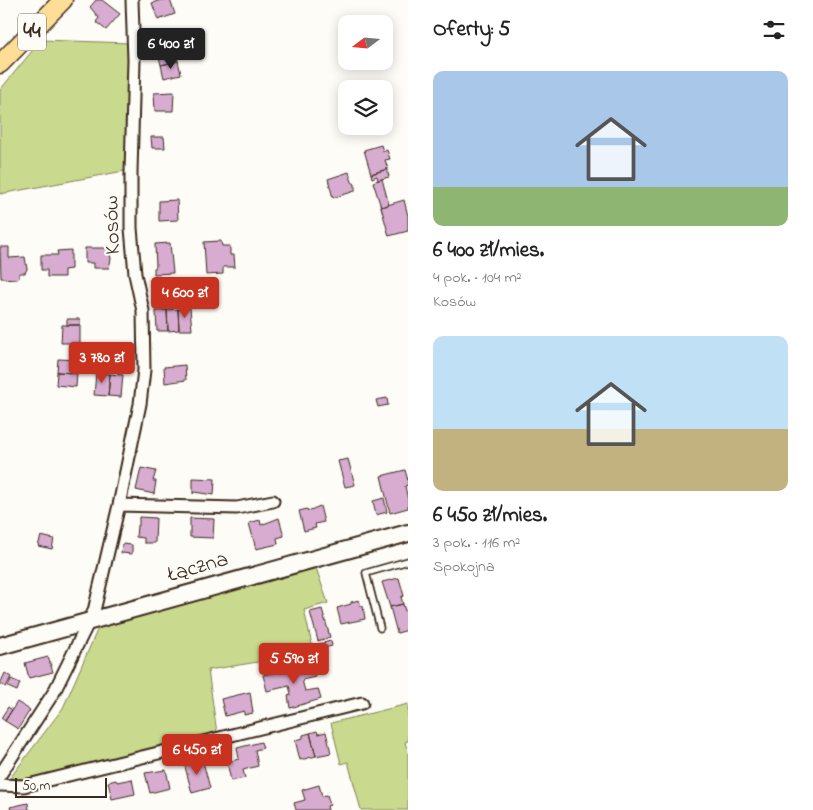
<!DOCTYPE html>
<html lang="pl">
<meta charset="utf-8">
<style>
:root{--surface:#fff;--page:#f6f6f6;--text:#222;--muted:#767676;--accent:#c8321e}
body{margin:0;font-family:"Indie Flower",sans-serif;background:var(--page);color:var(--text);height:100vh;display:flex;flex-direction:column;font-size:19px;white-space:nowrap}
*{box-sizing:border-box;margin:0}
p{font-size:16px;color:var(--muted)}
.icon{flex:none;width:28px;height:28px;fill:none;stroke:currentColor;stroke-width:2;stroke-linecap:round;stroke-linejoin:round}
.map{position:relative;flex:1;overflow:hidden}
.side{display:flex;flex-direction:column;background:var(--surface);width:405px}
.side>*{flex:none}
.needle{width:32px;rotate:254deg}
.tools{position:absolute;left:338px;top:15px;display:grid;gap:10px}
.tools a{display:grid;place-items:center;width:55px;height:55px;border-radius:10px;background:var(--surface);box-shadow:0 2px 12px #0003;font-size:25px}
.scale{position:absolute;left:15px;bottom:12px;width:92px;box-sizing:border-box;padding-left:5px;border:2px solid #3b2a1e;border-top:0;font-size:14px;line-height:18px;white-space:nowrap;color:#3b2a1e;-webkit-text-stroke:4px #fdfcf7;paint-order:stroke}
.price{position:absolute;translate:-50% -42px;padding:0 11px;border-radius:5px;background:var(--accent);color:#fff;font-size:16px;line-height:32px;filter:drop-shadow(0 1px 2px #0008)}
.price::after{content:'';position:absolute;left:50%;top:30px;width:15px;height:11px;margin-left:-8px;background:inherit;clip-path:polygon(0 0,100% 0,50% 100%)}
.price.selected{background:#222;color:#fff}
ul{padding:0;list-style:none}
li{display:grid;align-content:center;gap:10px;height:265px;padding:0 25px}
li span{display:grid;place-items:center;height:155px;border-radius:10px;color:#555}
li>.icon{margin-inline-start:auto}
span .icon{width:90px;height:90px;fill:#fffc;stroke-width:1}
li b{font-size:21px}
h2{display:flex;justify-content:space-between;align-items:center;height:60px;padding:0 25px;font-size:21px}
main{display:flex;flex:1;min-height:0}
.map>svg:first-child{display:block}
.green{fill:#c9d98d;stroke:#828256}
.building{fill:#d7acd0;stroke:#3b2a1e}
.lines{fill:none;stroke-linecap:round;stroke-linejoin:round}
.lane-casing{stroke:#3b2a1e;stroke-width:9}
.street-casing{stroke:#3b2a1e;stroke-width:15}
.secondary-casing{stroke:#3b2a1e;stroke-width:20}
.primary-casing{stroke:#3b2a1e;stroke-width:21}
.path{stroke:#3b2a1e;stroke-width:2.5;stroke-dasharray:5 4;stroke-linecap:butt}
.lane{stroke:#fdfcf7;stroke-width:5.5}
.street{stroke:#fdfcf7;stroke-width:11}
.secondary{stroke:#fdfcf7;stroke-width:16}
.primary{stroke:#fedd96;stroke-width:18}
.labels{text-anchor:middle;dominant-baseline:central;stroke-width:4.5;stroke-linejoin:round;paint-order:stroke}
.shield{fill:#fdfcf7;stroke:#75695f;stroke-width:1}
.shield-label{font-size:21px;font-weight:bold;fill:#3b2a1e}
.street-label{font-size:22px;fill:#3b2a1e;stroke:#fdfcf7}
</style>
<main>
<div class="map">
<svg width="408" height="810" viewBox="0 0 408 810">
<rect width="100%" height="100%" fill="#fdfcf7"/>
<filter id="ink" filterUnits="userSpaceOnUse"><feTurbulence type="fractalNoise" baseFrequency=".02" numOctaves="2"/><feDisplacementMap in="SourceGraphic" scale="10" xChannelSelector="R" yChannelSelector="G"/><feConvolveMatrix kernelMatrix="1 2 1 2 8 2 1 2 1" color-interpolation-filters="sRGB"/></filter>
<g filter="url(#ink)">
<path class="green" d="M 41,40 L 130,43 L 134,162 L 124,171 L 0,194 L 0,90 Z
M 316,568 L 328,603 L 304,610 L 314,653 L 208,670 L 217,733 L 25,779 L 10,778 L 63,708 L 99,626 Z
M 408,704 L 408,741 L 405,742 L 408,753 L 408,810 L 361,810 L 348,762 L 341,764 L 331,723 Z"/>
<path class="building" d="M 96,0 L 102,0 L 120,14 L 106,30 L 96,22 L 99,18 L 90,7 Z
M 161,0 L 170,0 L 175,14 L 158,20 L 152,3 Z
M 174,44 L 178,61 L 161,65 L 157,48 Z
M 178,61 L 181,74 L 164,78 L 161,65 Z
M 174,92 L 173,111 L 155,111 L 154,93 Z
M 151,137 L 164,137 L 165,148 L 152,148 Z
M 381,145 L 383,151 L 387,150 L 390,159 L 385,160 L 388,169 L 371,174 L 364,150 Z
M 387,169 L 389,177 L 378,180 L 377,176 L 372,178 L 371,174 Z
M 349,172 L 352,182 L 355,184 L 355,191 L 333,198 L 328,179 Z
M 382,179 L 389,205 L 381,207 L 373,182 Z
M 177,200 L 178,220 L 159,221 L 159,201 Z
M 404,200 L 408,216 L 408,231 L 389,236 L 381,207 Z
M 221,241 L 222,246 L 230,246 L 230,255 L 234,255 L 235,267 L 223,267 L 223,274 L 206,275 L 204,242 Z
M 170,243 L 173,273 L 154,274 L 154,268 L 156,267 L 155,244 Z
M 0,247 L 9,247 L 9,258 L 25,257 L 27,269 L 25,273 L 19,273 L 19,278 L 17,279 L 1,278 Z
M 85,248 L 109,248 L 111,259 L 109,268 L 93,268 L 93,263 L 85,263 Z
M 71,250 L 71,269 L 64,270 L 64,277 L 47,277 L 47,270 L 41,270 L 41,255 L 58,255 L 57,251 Z
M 190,308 L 192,330 L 179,330 L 178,309 Z
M 178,309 L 179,330 L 168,331 L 167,310 Z
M 167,310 L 168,331 L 157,331 L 156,311 Z
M 67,319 L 80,319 L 80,325 L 67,325 Z
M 62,325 L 80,325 L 80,343 L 61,343 Z
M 58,359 L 78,360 L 77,373 L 57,372 Z
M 185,365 L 186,380 L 165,383 L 164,367 Z
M 57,372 L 77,373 L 76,387 L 56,385 Z
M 96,373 L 110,374 L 108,396 L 94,395 Z
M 110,374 L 123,375 L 121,397 L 108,396 Z
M 387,398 L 388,405 L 378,407 L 376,400 Z
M 348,459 L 355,485 L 345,487 L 338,461 Z
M 141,468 L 156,471 L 153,481 L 156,481 L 154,494 L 136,490 Z
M 405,470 L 408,481 L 408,485 L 405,486 L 408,500 L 408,508 L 390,513 L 381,476 Z
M 193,478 L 215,479 L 214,495 L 194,492 L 193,494 Z
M 384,498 L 387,512 L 376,515 L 373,501 Z
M 320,506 L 324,522 L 315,524 L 316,528 L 304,531 L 299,511 L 307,509 L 308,511 Z
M 139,517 L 156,518 L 155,543 L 144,543 L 144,538 L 136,537 L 137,526 L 139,526 Z
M 190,518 L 214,519 L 213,538 L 190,537 Z
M 279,518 L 284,536 L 277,538 L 278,544 L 256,549 L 249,523 L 260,520 L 261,525 Z
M 41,536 L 54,539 L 52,549 L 38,546 Z
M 122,544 L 132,545 L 132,554 L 121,553 Z
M 399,578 L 404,596 L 401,597 L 403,604 L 390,607 L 382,582 Z
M 359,600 L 361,606 L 363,606 L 365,619 L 341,624 L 337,608 L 351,604 L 351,602 Z
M 403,604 L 405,611 L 408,611 L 408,630 L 397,633 L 390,607 Z
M 322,609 L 330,637 L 318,641 L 310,612 Z
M 331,641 L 332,646 L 320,649 L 318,644 Z
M 48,657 L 53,672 L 29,678 L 25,663 Z
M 312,665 L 315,677 L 302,680 L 305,691 L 318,689 L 321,699 L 290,708 L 288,695 L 291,694 L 289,686 L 267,691 L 263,675 Z
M 5,673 L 11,677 L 6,687 L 0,684 Z
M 11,679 L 20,683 L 17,691 L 8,687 Z
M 250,692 L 253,713 L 244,715 L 244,711 L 225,716 L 221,699 Z
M 17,702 L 30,710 L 18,729 L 5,721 Z
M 8,707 L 12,710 L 5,721 L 1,718 Z
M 317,731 L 318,734 L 326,732 L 331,753 L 316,756 L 310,733 Z
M 310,733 L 316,756 L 300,760 L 295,740 L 303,738 L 303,735 Z
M 261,742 L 263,748 L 255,750 L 258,766 L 243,770 L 245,778 L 231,781 L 227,762 L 239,759 L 237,748 Z
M 198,760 L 198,763 L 203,762 L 210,788 L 192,793 L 184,763 Z
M 166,770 L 170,788 L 150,793 L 145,773 Z
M 132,779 L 135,794 L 112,799 L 108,782 L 116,780 L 117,782 Z
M 319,785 L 322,796 L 327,795 L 328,798 L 330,805 L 327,806 L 328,810 L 296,810 L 294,803 L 305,800 L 302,790 Z
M 28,803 L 29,810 L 31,810 L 11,810 L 10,807 Z"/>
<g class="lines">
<g class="lane-casing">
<path id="lane" d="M 380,628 L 366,573 L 408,561"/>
</g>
<g class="street-casing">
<path id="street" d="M 119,505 L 237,508 L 273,501
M 0,775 L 54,692 L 94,611 L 119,505 L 140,404 L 144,370 L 143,311 L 135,274 L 131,228 L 131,172 L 134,60 L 132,0
M 0,785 L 24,786 L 362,703"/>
</g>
<g class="secondary-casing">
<path id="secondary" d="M 0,646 L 408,533"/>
</g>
<g class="primary-casing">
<path id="primary" d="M 0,64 L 63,0"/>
</g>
<path class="path" d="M 154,306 L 192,290"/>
<use href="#lane" class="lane"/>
<use href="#street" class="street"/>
<use href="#secondary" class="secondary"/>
<use href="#primary" class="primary"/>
</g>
</g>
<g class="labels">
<rect class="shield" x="18" y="13.5" width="28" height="37" rx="4"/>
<g class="shield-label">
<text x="32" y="32">44</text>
</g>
<g class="street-label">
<text transform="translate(113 225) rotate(-92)">Kosów</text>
<text transform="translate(198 568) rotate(-16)">Łączna</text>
</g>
</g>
</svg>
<div class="tools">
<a><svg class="needle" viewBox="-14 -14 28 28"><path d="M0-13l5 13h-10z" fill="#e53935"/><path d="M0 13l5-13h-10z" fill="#767676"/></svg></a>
<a><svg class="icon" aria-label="layers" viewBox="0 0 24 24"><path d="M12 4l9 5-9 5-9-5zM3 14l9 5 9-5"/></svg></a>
</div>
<div class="scale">50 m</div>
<b class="price selected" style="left:171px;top:70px">6 400 zł</b>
<b class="price" style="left:185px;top:319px">4 600 zł</b>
<b class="price" style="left:102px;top:384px">3 780 zł</b>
<b class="price" style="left:294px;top:685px">5 590 zł</b>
<b class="price" style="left:197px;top:776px">6 450 zł</b>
</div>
<section class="side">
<h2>Oferty: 5<svg class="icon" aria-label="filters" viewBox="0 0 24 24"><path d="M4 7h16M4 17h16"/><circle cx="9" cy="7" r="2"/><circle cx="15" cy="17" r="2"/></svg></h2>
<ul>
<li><span style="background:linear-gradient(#a9c7e8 75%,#8fb573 0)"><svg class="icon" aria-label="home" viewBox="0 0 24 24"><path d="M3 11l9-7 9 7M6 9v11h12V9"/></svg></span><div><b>6 400 zł/mies.</b><p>4 pok. · 104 m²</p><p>Kosów</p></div></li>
<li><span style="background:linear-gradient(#bfe0f5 60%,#c2b280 0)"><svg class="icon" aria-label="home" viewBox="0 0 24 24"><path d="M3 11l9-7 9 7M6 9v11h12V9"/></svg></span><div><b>6 450 zł/mies.</b><p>3 pok. · 116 m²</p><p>Spokojna</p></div></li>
</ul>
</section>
</main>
